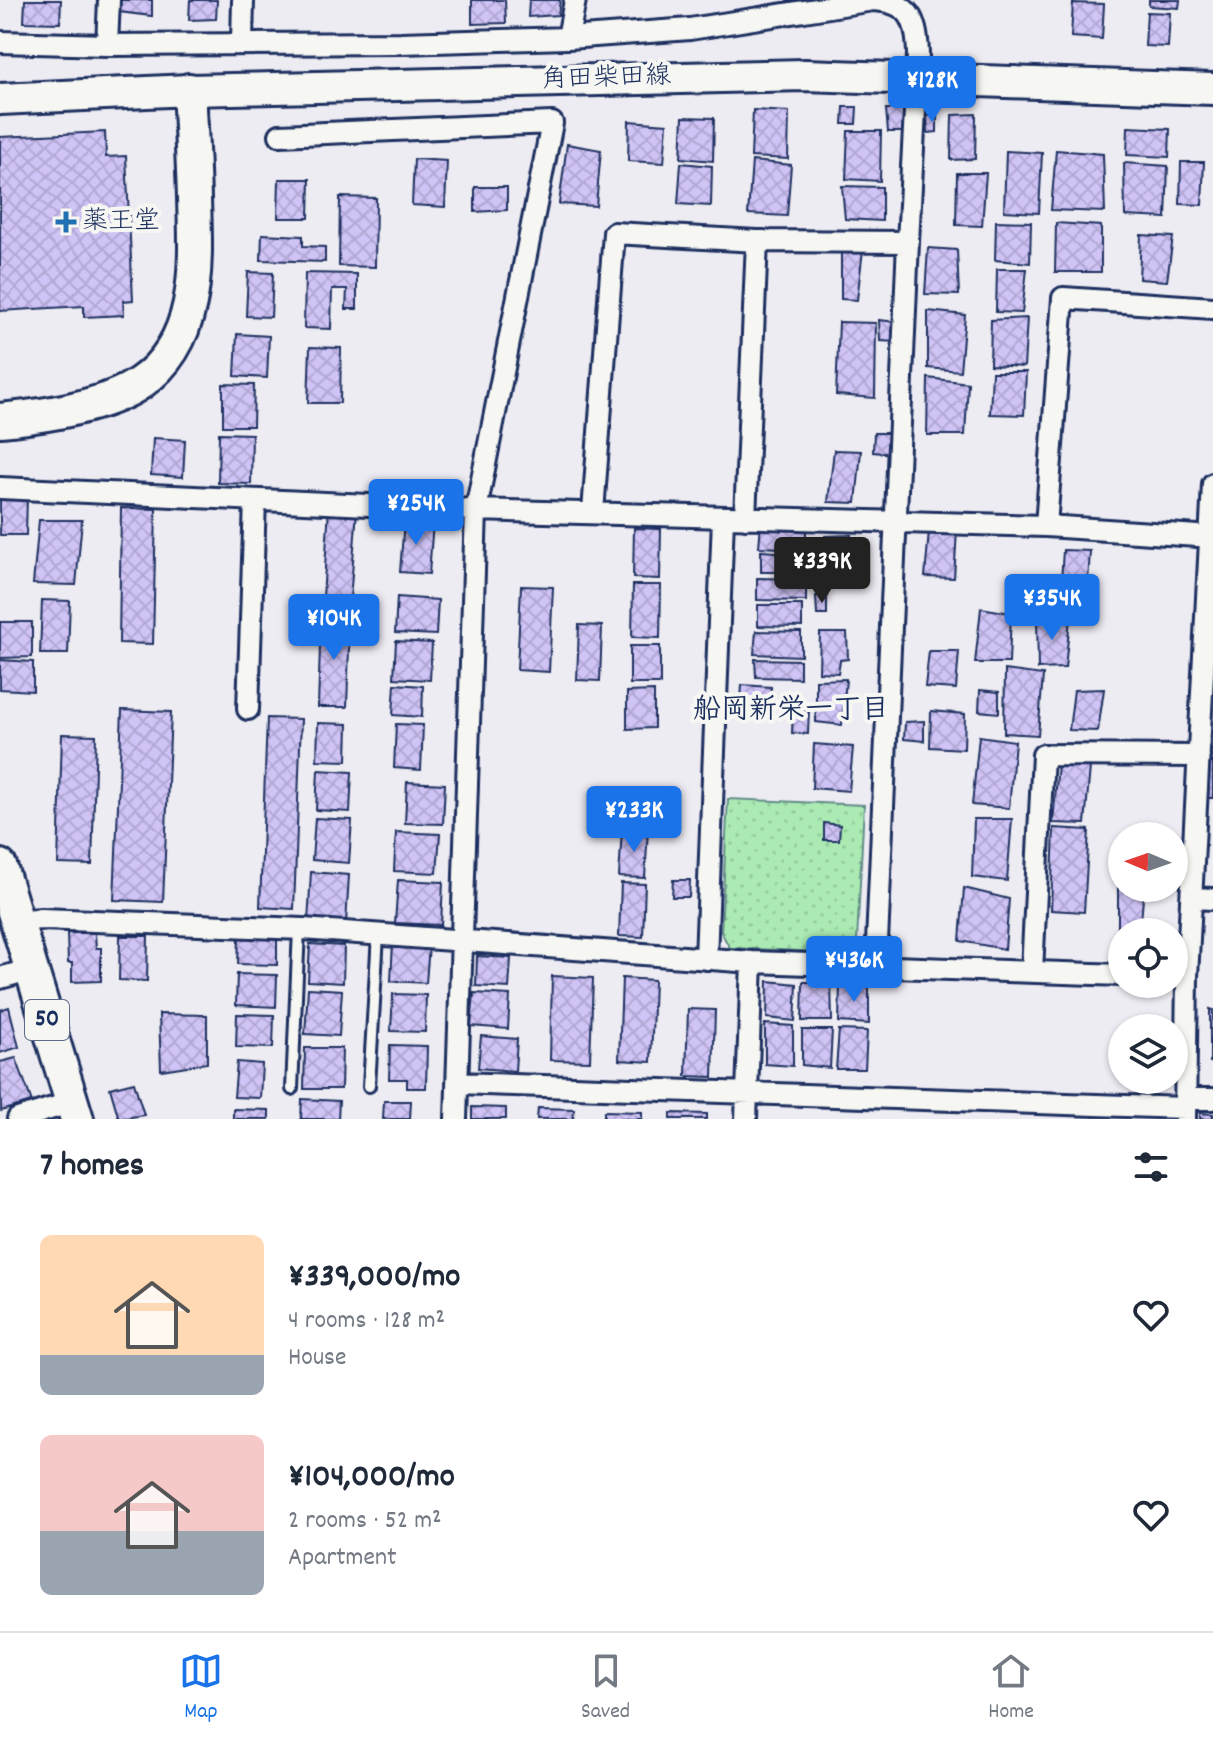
<!DOCTYPE html>
<meta charset="utf-8">
<style>
:root{--surface:#fff;--page:#f2f2f3;--text:#1f2937;--muted:#747a83;--line:#e0e1e3;--accent:#1a73e8}
body{margin:0;font-family:Dekko,"Klee One",sans-serif;background:var(--page);color:var(--text);height:100vh;display:flex;flex-direction:column;font-size:30px;white-space:nowrap}
*{box-sizing:border-box;margin:0}
p{font-size:26px;color:var(--muted)}
.icon{flex:none;width:44px;height:44px;fill:none;stroke:currentColor;stroke-width:2;stroke-linecap:round;stroke-linejoin:round}
.map{position:relative;height:1119px;overflow:hidden}
.drawer{display:flex;flex-direction:column;background:var(--surface);flex:1}
.drawer>*{flex:none}
.needle{width:52px;rotate:272deg}
.controls{position:absolute;left:1108px;top:822px;display:grid;gap:16px}
.controls a{display:grid;place-items:center;width:80px;height:80px;border-radius:50%;background:var(--surface);box-shadow:0 2px 6px #0004;font-size:40px}
.price{position:absolute;translate:-50% -68px;padding:0 18px;border-radius:8px;background:var(--accent);color:#fff;font-size:26px;line-height:52px;filter:drop-shadow(0 2px 4px #0008)}
.price::after{content:'';position:absolute;left:50%;top:48px;width:24px;height:18px;margin-left:-12px;background:inherit;clip-path:polygon(0 0,100% 0,50% 100%)}
.price.current{background:#222;color:#fff}
ul{padding:0;list-style:none}
li{display:flex;align-items:center;gap:24px;height:200px;padding:0 40px}
li span{display:grid;place-items:center;flex:none;width:224px;height:160px;border-radius:12px;color:#555}
li>.icon{margin-inline-start:auto}
span .icon{width:96px;height:96px;fill:#fffc;stroke-width:1}
li b{font-size:34px}
h2{display:flex;justify-content:space-between;align-items:center;height:96px;padding:0 40px;font-size:34px}
.dock{display:flex;justify-content:space-around;align-items:center;height:112px;border-top:2px solid var(--line);background:var(--surface);font-size:22px;color:var(--muted)}
.dock a{display:grid;justify-items:center;gap:4px}
.dock .current{color:var(--accent)}
.map>svg:first-child{display:block}
.grass{fill:url(#grass-dots);stroke:#638d88;stroke-width:2}
.building{fill:url(#building-cross-hatch);stroke:#1b2f5e;stroke-width:2}
.lines{fill:none;stroke-linecap:round;stroke-linejoin:round}
.service-casing{stroke:#1b2f5e;stroke-width:16}
.minor-casing{stroke:#1b2f5e;stroke-width:26}
.secondary-casing{stroke:#1b2f5e;stroke-width:36}
.primary-casing{stroke:#1b2f5e;stroke-width:38}
.service{stroke:#f6f6f2;stroke-width:10}
.minor{stroke:#f6f6f2;stroke-width:20}
.secondary{stroke:#f6f6f2;stroke-width:30}
.primary{stroke:#f6f6f2;stroke-width:32}
.poi-dot{fill:#1f6fb2;stroke:#f6f6f2;stroke-width:3}
.labels{text-anchor:middle;dominant-baseline:central;stroke-width:8;stroke-linejoin:round;paint-order:stroke}
.shield{fill:#f6f6f2;stroke:#5d6b8a;stroke-width:2}
.shield-label{font-size:24px;font-weight:bold;fill:#1b2f5e}
.street-label{font-size:26px;fill:#1b2f5e;stroke:#f6f6f2}
.poi-label{font-size:26px;fill:#1b2f5e;stroke:#f6f6f2;text-anchor:start}
.neighbourhood-label{font-size:28px;font-weight:bold;fill:#1b2f5e;stroke:#f6f6f2}
</style>
<div class="map">
<svg width="1213" height="1119" viewBox="0 0 1213 1119">
<defs>
<pattern id="grass-dots" width="8" height="8" patternUnits="userSpaceOnUse" patternTransform="scale(2)"><rect width="8" height="8" fill="#abebb3"/><path d="M2 2h.1M6 6h.1" fill="none" stroke="#93ca9c" stroke-width="1.8" stroke-linecap="round"/></pattern>
<pattern id="building-cross-hatch" width="8" height="8" patternUnits="userSpaceOnUse" patternTransform="scale(2)"><rect width="8" height="8" fill="#d0c3f5"/><path d="M0 0l8 8M0 8l8-8" fill="none" stroke="#b2a8d4"/></pattern>
</defs>
<rect width="100%" height="100%" fill="#eeecf3"/>
<filter id="ink" filterUnits="userSpaceOnUse"><feTurbulence type="fractalNoise" baseFrequency=".0125" numOctaves="2"/><feDisplacementMap in="SourceGraphic" scale="16" xChannelSelector="R" yChannelSelector="G"/><feConvolveMatrix kernelMatrix="1 2 1 2 8 2 1 2 1" color-interpolation-filters="sRGB"/></filter>
<g filter="url(#ink)">
<path class="grass" d="M 728,799 L 864,805 L 857,941 L 849,953 L 730,948 L 721,932 Z"/>
<path class="building" d="M 25,0 L 61,0 L 60,23 L 24,22 Z
M 119,0 L 152,0 L 152,16 L 119,12 Z
M 190,0 L 217,0 L 216,19 L 189,20 Z
M 472,0 L 505,0 L 506,23 L 472,24 Z
M 529,0 L 560,0 L 558,15 L 528,17 Z
M 1149,0 L 1180,0 L 1179,8 L 1149,6 Z
M 1073,3 L 1104,4 L 1102,39 L 1071,37 Z
M 1147,12 L 1170,13 L 1168,47 L 1145,46 Z
M 844,107 L 857,107 L 856,124 L 843,124 Z
M 886,109 L 907,109 L 907,132 L 888,132 Z
M 753,110 L 789,112 L 788,159 L 751,157 Z
M 976,114 L 975,159 L 951,160 L 952,115 Z
M 937,115 L 937,132 L 928,133 L 927,116 Z
M 683,117 L 714,118 L 713,161 L 681,158 Z
M 629,121 L 667,124 L 664,163 L 628,161 Z
M 1128,127 L 1170,129 L 1169,157 L 1127,155 Z
M 848,131 L 881,131 L 880,181 L 846,179 Z
M 105,132 L 106,157 L 126,156 L 133,300 L 123,301 L 124,315 L 84,317 L 84,306 L 0,311 L 0,137 Z
M 567,144 L 601,150 L 596,206 L 559,204 Z
M 1056,150 L 1103,154 L 1105,212 L 1051,210 Z
M 1006,151 L 1042,153 L 1039,213 L 1004,211 Z
M 414,159 L 447,161 L 445,207 L 412,205 Z
M 752,161 L 791,165 L 787,216 L 748,214 Z
M 1181,162 L 1204,162 L 1202,205 L 1180,204 Z
M 681,163 L 712,166 L 711,206 L 678,204 Z
M 1124,163 L 1168,166 L 1166,218 L 1125,216 Z
M 957,173 L 986,173 L 982,226 L 956,225 Z
M 279,179 L 310,179 L 309,218 L 278,218 Z
M 842,186 L 882,187 L 882,221 L 845,219 Z
M 475,187 L 507,187 L 507,210 L 475,212 Z
M 340,197 L 376,198 L 375,267 L 339,266 Z
M 996,221 L 1031,222 L 1030,263 L 995,260 Z
M 1056,223 L 1101,226 L 1101,272 L 1055,272 Z
M 262,234 L 303,236 L 303,246 L 325,247 L 325,262 L 261,260 Z
M 1141,235 L 1173,237 L 1167,281 L 1139,279 Z
M 928,248 L 957,250 L 959,295 L 925,294 Z
M 841,250 L 863,250 L 857,300 L 841,299 Z
M 997,269 L 1027,269 L 1022,313 L 996,312 Z
M 248,272 L 273,273 L 271,317 L 246,316 Z
M 305,273 L 357,274 L 357,309 L 346,309 L 347,289 L 332,289 L 331,329 L 304,328 Z
M 928,311 L 965,315 L 960,371 L 928,368 Z
M 1027,318 L 1024,367 L 990,365 L 991,320 Z
M 879,320 L 896,322 L 896,342 L 880,341 Z
M 839,322 L 876,323 L 875,398 L 836,395 Z
M 237,334 L 269,336 L 267,378 L 235,376 Z
M 310,347 L 341,348 L 340,403 L 308,403 Z
M 992,372 L 1026,372 L 1024,415 L 990,414 Z
M 928,378 L 968,383 L 965,435 L 927,435 Z
M 223,384 L 254,385 L 253,426 L 223,426 Z
M 219,433 L 252,434 L 251,484 L 218,483 Z
M 874,433 L 892,433 L 891,454 L 873,452 Z
M 153,438 L 185,440 L 183,477 L 151,475 Z
M 834,450 L 861,451 L 856,503 L 828,502 Z
M 0,495 L 27,496 L 26,535 L 0,535 Z
M 121,508 L 156,509 L 153,644 L 119,643 Z
M 329,508 L 357,510 L 349,613 L 322,612 Z
M 39,520 L 82,520 L 76,585 L 33,584 Z
M 404,520 L 433,522 L 429,574 L 400,572 Z
M 761,523 L 806,524 L 806,549 L 759,547 Z
M 634,528 L 661,529 L 660,579 L 633,578 Z
M 929,531 L 957,531 L 954,578 L 925,577 Z
M 851,535 L 848,584 L 822,581 L 825,536 Z
M 1063,550 L 1090,551 L 1087,598 L 1060,598 Z
M 761,551 L 806,554 L 804,572 L 761,572 Z
M 757,578 L 806,579 L 806,601 L 757,600 Z
M 633,585 L 661,585 L 660,638 L 632,637 Z
M 521,586 L 553,587 L 549,672 L 517,670 Z
M 816,596 L 827,596 L 827,615 L 817,615 Z
M 397,597 L 438,600 L 436,635 L 395,633 Z
M 42,600 L 70,601 L 68,654 L 40,654 Z
M 758,605 L 802,605 L 802,627 L 758,626 Z
M 981,608 L 1011,613 L 1009,663 L 975,663 Z
M 321,617 L 350,618 L 347,707 L 318,707 Z
M 1037,617 L 1070,619 L 1065,668 L 1038,669 Z
M 0,622 L 32,622 L 32,657 L 0,658 Z
M 579,625 L 602,626 L 600,681 L 577,680 Z
M 756,631 L 801,632 L 801,656 L 754,654 Z
M 820,633 L 847,633 L 848,659 L 840,660 L 838,673 L 819,672 Z
M 396,641 L 432,643 L 430,680 L 394,678 Z
M 630,646 L 660,646 L 660,684 L 630,684 Z
M 929,651 L 959,651 L 956,689 L 925,687 Z
M 755,659 L 800,660 L 800,678 L 756,677 Z
M 0,660 L 33,662 L 33,691 L 0,689 Z
M 1005,670 L 1043,675 L 1038,735 L 1004,733 Z
M 846,679 L 842,725 L 816,722 L 816,680 Z
M 395,684 L 423,686 L 422,717 L 393,715 Z
M 742,685 L 771,687 L 769,719 L 740,718 Z
M 1104,689 L 1098,731 L 1069,730 L 1074,690 Z
M 980,690 L 999,692 L 999,713 L 979,711 Z
M 654,691 L 654,728 L 627,729 L 627,692 Z
M 122,710 L 171,712 L 163,902 L 114,900 Z
M 793,710 L 809,710 L 808,734 L 792,733 Z
M 931,711 L 965,714 L 964,749 L 930,747 Z
M 267,718 L 301,719 L 294,909 L 260,907 Z
M 924,721 L 924,741 L 904,739 L 905,722 Z
M 318,723 L 348,724 L 347,761 L 317,760 Z
M 396,724 L 423,725 L 421,770 L 394,768 Z
M 62,734 L 96,735 L 92,865 L 58,864 Z
M 979,736 L 1015,741 L 1009,808 L 972,805 Z
M 814,744 L 853,747 L 849,791 L 812,788 Z
M 1208,750 L 1213,750 L 1213,798 L 1207,798 Z
M 1058,764 L 1090,767 L 1085,824 L 1053,823 Z
M 318,770 L 352,772 L 350,812 L 316,810 Z
M 407,782 L 445,784 L 443,824 L 405,823 Z
M 315,818 L 352,820 L 349,863 L 312,860 Z
M 974,819 L 1012,819 L 1007,881 L 972,877 Z
M 824,823 L 840,825 L 839,840 L 824,840 Z
M 1054,828 L 1089,830 L 1084,912 L 1051,910 Z
M 622,829 L 648,830 L 645,878 L 619,877 Z
M 396,832 L 440,834 L 437,873 L 394,871 Z
M 311,872 L 349,875 L 346,924 L 308,922 Z
M 398,880 L 443,882 L 441,925 L 395,923 Z
M 673,880 L 690,880 L 689,897 L 672,897 Z
M 621,883 L 645,884 L 643,937 L 619,936 Z
M 964,888 L 1009,899 L 1005,949 L 960,941 Z
M 1118,888 L 1144,888 L 1140,932 L 1122,932 L 1122,939 L 1118,939 Z
M 67,933 L 95,933 L 96,948 L 101,948 L 101,981 L 72,982 L 72,963 L 68,963 Z
M 120,936 L 148,936 L 147,981 L 119,980 Z
M 239,936 L 277,937 L 277,965 L 238,964 Z
M 393,942 L 429,945 L 426,983 L 391,981 Z
M 310,944 L 344,946 L 343,983 L 308,981 Z
M 477,956 L 511,958 L 509,988 L 476,986 Z
M 237,974 L 277,975 L 276,1007 L 236,1005 Z
M 552,976 L 593,978 L 590,1061 L 550,1060 Z
M 622,978 L 654,980 L 651,1062 L 619,1060 Z
M 768,981 L 797,984 L 795,1021 L 767,1018 Z
M 803,982 L 831,982 L 832,1021 L 802,1021 Z
M 840,985 L 869,985 L 869,1024 L 839,1022 Z
M 308,988 L 342,990 L 339,1036 L 305,1034 Z
M 474,993 L 510,995 L 508,1029 L 471,1026 Z
M 393,994 L 426,995 L 425,1032 L 391,1031 Z
M 9,1007 L 19,1047 L 0,1053 L 0,1010 Z
M 688,1009 L 715,1010 L 713,1077 L 686,1076 Z
M 1210,1009 L 1213,1010 L 1213,1062 L 1210,1062 Z
M 159,1014 L 207,1015 L 207,1063 L 161,1070 Z
M 237,1014 L 274,1015 L 273,1048 L 236,1047 Z
M 765,1024 L 793,1026 L 793,1066 L 765,1064 Z
M 802,1030 L 832,1030 L 830,1068 L 802,1065 Z
M 839,1030 L 867,1031 L 865,1069 L 836,1069 Z
M 481,1036 L 517,1039 L 515,1071 L 478,1068 Z
M 390,1045 L 427,1046 L 426,1088 L 407,1088 L 407,1079 L 389,1079 Z
M 305,1048 L 342,1048 L 341,1089 L 304,1089 Z
M 16,1058 L 32,1102 L 1,1111 L 0,1062 Z
M 237,1062 L 262,1064 L 260,1098 L 234,1097 Z
M 134,1082 L 144,1115 L 119,1119 L 110,1088 Z
M 302,1099 L 339,1101 L 338,1119 L 301,1119 Z
M 384,1101 L 411,1101 L 410,1119 L 383,1119 Z
M 472,1107 L 506,1108 L 506,1119 L 472,1119 Z
M 538,1108 L 574,1109 L 573,1119 L 537,1119 Z
M 233,1109 L 269,1110 L 269,1119 L 233,1119 Z
M 604,1111 L 642,1112 L 642,1119 L 604,1119 Z
M 671,1113 L 707,1114 L 707,1119 L 671,1119 Z
M 1200,1113 L 1213,1114 L 1213,1119 L 1200,1119 Z"/>
<g class="lines">
<g class="service-casing">
<path id="service" d="M 369,1086 L 378,935
M 292,1089 L 299,929"/>
</g>
<g class="minor-casing">
<path id="minor" d="M 568,38 L 575,0
M 0,42 L 107,45 L 401,43 L 568,38 L 690,29 L 873,0 C 910,2 917,19 918,54 L 908,242 L 876,965
M 242,42 L 243,0
M 107,45 L 109,0
M 280,135 L 552,123 L 476,510 L 456,1119
M 0,488 L 476,510 L 1046,526 L 1213,537
M 593,512 L 614,233 L 757,241 L 908,242
M 745,518 L 757,241
M 1046,526 L 1063,298 L 1213,308
M 248,709 L 255,500
M 1192,898 L 1213,899
M 18,921 L 41,919 L 303,929 L 752,962 L 1122,975
M 706,959 L 723,518
M 1032,971 L 1043,755 L 1199,756
M 0,978 L 32,969
M 457,1083 L 1185,1108
M 1185,1099 L 1213,1099
M 18,1119 L 72,1102
M 746,1119 L 752,962
M 1185,1119 L 1187,977 L 1213,484"/>
</g>
<g class="secondary-casing">
<path id="secondary" d="M 0,99 L 189,90 L 805,75 L 1213,89"/>
</g>
<g class="primary-casing">
<path id="primary" d="M 0,420 C 42,416 105,407 140,383 C 201,341 196,264 194,199 C 193,163 191,126 189,90
M 0,866 L 77,1119"/>
</g>
<use href="#service" class="service"/>
<use href="#minor" class="minor"/>
<use href="#secondary" class="secondary"/>
<use href="#primary" class="primary"/>
</g>
</g>
<path class="poi-dot" d="M62 210h8v8h8v8h-8v8h-8v-8h-8v-8h8z"/>
<g class="labels">
<rect class="shield" x="25" y="1000" width="44" height="40" rx="6"/>
<g class="shield-label">
<text x="47" y="1020">50</text>
</g>
<g class="street-label">
<text transform="translate(606 79) rotate(-2)">角田柴田線</text>
</g>
<g class="poi-label">
<text x="82" y="222">薬王堂</text>
</g>
<g class="neighbourhood-label">
<text x="791" y="712">船岡新栄一丁目</text>
</g>
</g>
</svg>
<div class="controls">
<a><svg class="needle" viewBox="-14 -14 28 28"><path d="M0-13l5 13h-10z" fill="#e53935"/><path d="M0 13l5-13h-10z" fill="#747a83"/></svg></a>
<a><svg class="icon" aria-label="locate" viewBox="0 0 24 24"><circle cx="12" cy="12" r="6"/><path d="M12 2v4M12 18v4M2 12h4M18 12h4"/></svg></a>
<a><svg class="icon" aria-label="layers" viewBox="0 0 24 24"><path d="M12 4l9 5-9 5-9-5zM3 14l9 5 9-5"/></svg></a>
</div>
<b class="price" style="left:932px;top:124px">¥128K</b>
<b class="price" style="left:416px;top:547px">¥254K</b>
<b class="price current" style="left:822px;top:605px">¥339K</b>
<b class="price" style="left:1052px;top:642px">¥354K</b>
<b class="price" style="left:334px;top:662px">¥104K</b>
<b class="price" style="left:634px;top:854px">¥233K</b>
<b class="price" style="left:854px;top:1004px">¥436K</b>
</div>
<section class="drawer">
<h2>7 homes<svg class="icon" aria-label="filters" viewBox="0 0 24 24"><path d="M4 7h16M4 17h16"/><circle cx="9" cy="7" r="2"/><circle cx="15" cy="17" r="2"/></svg></h2>
<ul>
<li><span style="background:linear-gradient(#ffd9b3 75%,#9aa5b1 0)"><svg class="icon" aria-label="home" viewBox="0 0 24 24"><path d="M3 11l9-7 9 7M6 9v11h12V9"/></svg></span><div><b>¥339,000/mo</b><p>4 rooms · 128 m²</p><p>House</p></div><svg class="icon" aria-label="heart" viewBox="0 0 24 24"><path d="M12 20l-8-8c-3-5 5-10 8-4 3-6 11-1 8 4z"/></svg></li>
<li><span style="background:linear-gradient(#f6c9c9 60%,#9aa5b1 0)"><svg class="icon" aria-label="home" viewBox="0 0 24 24"><path d="M3 11l9-7 9 7M6 9v11h12V9"/></svg></span><div><b>¥104,000/mo</b><p>2 rooms · 52 m²</p><p>Apartment</p></div><svg class="icon" aria-label="heart" viewBox="0 0 24 24"><path d="M12 20l-8-8c-3-5 5-10 8-4 3-6 11-1 8 4z"/></svg></li>
</ul>
</section>
<nav class="dock">
<a class="current"><svg class="icon" aria-label="map" viewBox="0 0 24 24"><path d="M3 6l6-2 6 2 6-2v14l-6 2-6-2-6 2zM9 4v14M15 6v14"/></svg>Map</a>
<a><svg class="icon" aria-label="saved" viewBox="0 0 24 24"><path d="M7 4h10v16l-5-4-5 4z"/></svg>Saved</a>
<a><svg class="icon" aria-label="home" viewBox="0 0 24 24"><path d="M3 11l9-7 9 7M6 9v11h12V9"/></svg>Home</a>
</nav>
